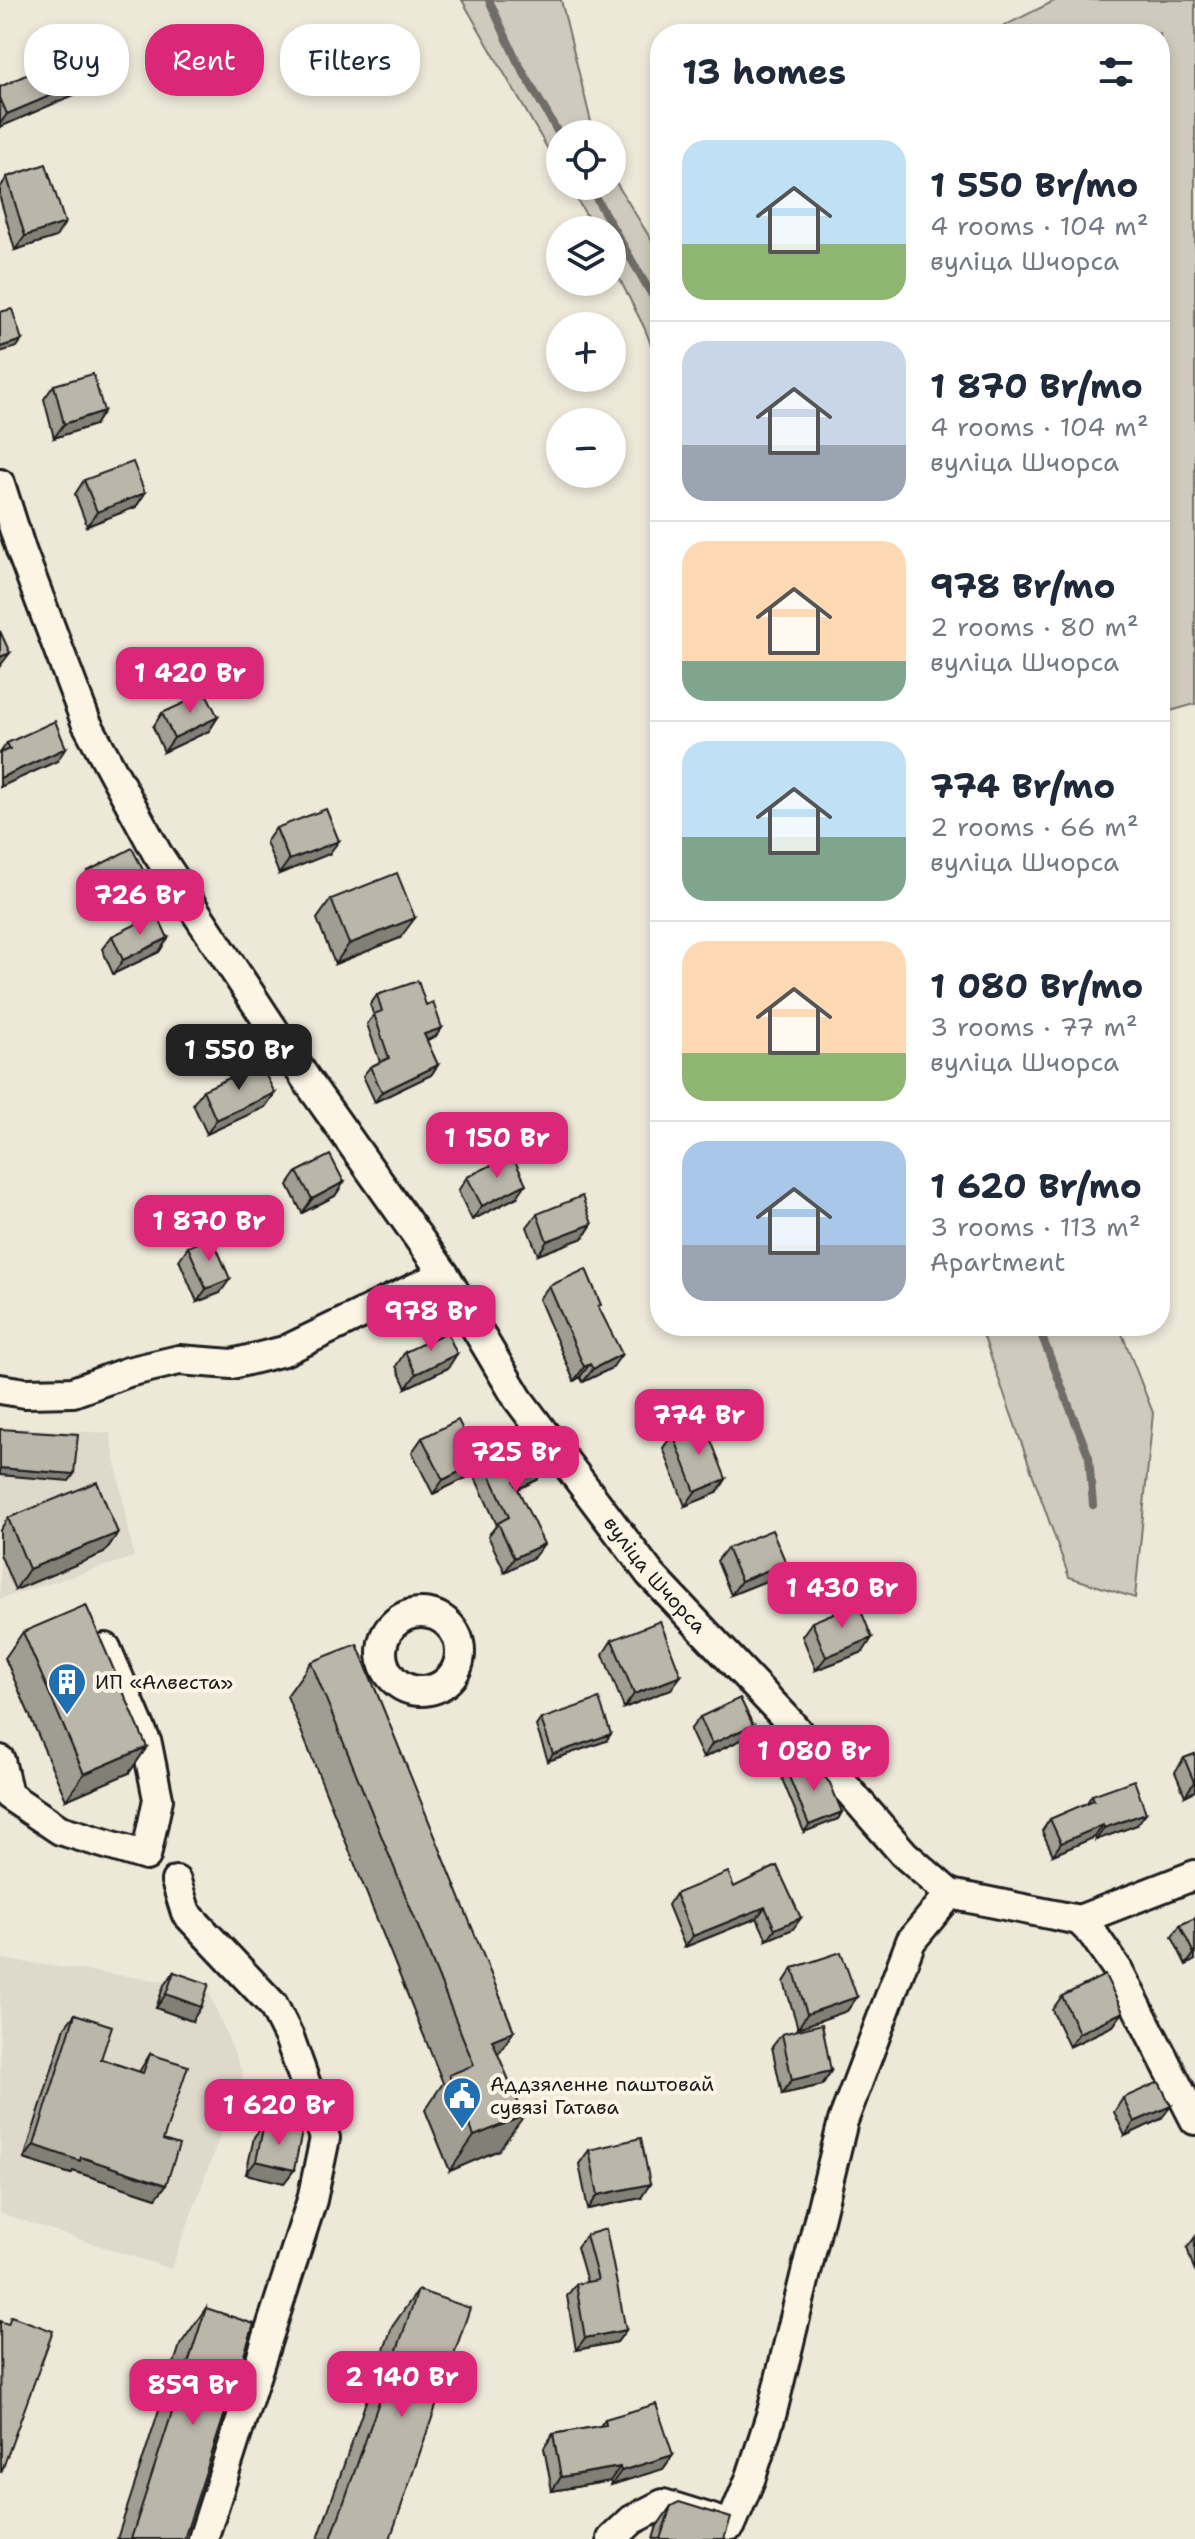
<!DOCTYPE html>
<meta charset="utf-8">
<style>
:root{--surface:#fff;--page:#f6f6f7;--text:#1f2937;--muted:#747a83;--line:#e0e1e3;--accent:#db2777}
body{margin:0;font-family:"Shantell Sans",sans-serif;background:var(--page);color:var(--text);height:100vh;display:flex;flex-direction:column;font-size:30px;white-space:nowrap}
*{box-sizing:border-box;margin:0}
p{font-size:26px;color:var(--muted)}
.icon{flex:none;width:44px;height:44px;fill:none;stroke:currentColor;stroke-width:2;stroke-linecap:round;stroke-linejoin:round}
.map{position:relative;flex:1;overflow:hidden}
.side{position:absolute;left:650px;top:24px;width:520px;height:1312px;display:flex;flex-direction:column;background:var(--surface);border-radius:32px;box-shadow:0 4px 12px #0003}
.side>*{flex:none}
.banner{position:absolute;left:24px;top:24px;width:506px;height:72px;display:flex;gap:16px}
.fabs{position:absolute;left:546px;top:120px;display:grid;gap:16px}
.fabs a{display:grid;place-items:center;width:80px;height:80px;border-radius:50%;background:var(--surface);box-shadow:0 4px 12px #0003;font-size:40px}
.price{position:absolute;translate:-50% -68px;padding:0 18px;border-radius:16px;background:var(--accent);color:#fff;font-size:26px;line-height:52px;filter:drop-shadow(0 2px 4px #0008)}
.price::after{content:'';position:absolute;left:50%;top:48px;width:24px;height:18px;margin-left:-12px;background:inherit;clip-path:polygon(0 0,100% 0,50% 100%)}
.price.selected{background:#222;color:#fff}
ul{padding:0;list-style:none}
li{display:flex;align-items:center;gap:24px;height:200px;padding:0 32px}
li+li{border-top:2px solid var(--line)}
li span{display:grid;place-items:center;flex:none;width:224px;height:160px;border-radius:24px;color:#555}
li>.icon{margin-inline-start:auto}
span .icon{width:96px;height:96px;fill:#fffc;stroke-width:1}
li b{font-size:34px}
h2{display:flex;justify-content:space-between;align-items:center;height:96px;padding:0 32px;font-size:34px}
.pill{padding:0 28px;border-radius:32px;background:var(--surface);box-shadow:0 4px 12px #0003;font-size:28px;line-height:72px}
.pill.selected{background:var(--accent);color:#fff}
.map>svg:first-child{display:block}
.built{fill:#ded9cb}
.green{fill:#cfcabd;stroke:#76736c;stroke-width:2}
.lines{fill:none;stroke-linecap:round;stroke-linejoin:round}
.stream{stroke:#6f6c67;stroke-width:8}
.minor-casing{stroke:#1c1c1c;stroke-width:34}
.minor{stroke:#fcf5e5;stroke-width:28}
.wall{fill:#a09d92;stroke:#1c1c1c;stroke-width:2}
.shaded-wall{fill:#827f77;stroke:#1c1c1c;stroke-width:2}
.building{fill:#bab6aa;stroke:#1c1c1c;stroke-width:2}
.labels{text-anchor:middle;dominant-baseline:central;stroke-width:8;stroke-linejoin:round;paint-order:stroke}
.street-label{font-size:20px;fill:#1c1c1c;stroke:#fcf5e5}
.poi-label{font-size:20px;fill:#1c1c1c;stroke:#fcf5e5;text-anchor:start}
</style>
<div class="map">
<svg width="1195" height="2539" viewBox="0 0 1195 2539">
<rect width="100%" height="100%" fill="#eee8d9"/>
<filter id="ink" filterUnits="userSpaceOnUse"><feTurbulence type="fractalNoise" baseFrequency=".0125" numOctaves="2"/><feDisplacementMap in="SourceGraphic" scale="16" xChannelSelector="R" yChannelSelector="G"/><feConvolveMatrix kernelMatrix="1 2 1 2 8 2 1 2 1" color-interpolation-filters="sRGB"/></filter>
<g filter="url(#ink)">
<path class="built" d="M 0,1427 L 110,1433 L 134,1557 L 0,1599 Z
M 0,1959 L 207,1987 L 243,2074 L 171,2269 L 0,2213 Z"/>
<path class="green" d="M 462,0 L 561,0 L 594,134 L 560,134 L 560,170 Z
M 1056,0 L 1195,0 L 1195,704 L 1160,714 L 1160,34 L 988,34 Z
M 612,176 L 660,254 L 660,369 L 645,329 L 612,264 L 612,230 L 595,230 L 569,186 L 612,186 Z
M 980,1326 L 1119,1326 L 1153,1413 L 1135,1598 L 1069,1577 Z"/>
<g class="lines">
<path class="stream" d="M 489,0 L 517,61 L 560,136
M 589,186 L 660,309
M 1038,1326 L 1089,1457 L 1093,1505"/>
<g class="minor-casing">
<g id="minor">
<path id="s1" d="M 0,484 L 21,550 L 86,722 L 157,853 L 306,1079 L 444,1274 L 518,1399 L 650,1574 L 784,1716 L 904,1854 L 950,1894 L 1079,1920 L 1093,1934 L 1118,1970 L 1195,2120"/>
<path d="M 0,1389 L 25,1393 L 73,1392 L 128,1372 L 179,1360 L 232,1364 L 284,1351 L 444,1274"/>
<circle cx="421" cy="1652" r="39"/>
<path d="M 0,1760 L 8,1795 L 60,1830 L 146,1856 L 158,1799 L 147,1744 L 106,1648"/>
<path d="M 176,1881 L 186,1913 L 273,2005 L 289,2037 L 325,2138 L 312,2200 L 203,2539"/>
<path d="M 1079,1920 L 1195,1875"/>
<path d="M 612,2539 L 632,2520 L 663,2504 L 731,2525 L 751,2477 L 772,2412 L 843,2121 L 911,1941 L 950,1894"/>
</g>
</g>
<use href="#minor" class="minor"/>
</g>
<path class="wall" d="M 123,65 L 113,78 L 0,127 L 0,87 Z
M 7,177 L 56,237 L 15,250 L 0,198 L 0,188 Z
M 54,385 L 104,411 L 95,425 L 54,438 L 44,399 Z
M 84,480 L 145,493 L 136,507 L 87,526 L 75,494 Z
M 162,713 L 218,717 L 209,731 L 164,752 L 153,727 Z
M 7,743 L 57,761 L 0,787 L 0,753 Z
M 276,828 L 329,854 L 279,874 L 266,842 Z
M 88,871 L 134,886 L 90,909 L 79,884 Z
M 331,899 L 400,938 L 335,964 L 317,919 Z
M 112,936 L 168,938 L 159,952 L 113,974 L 102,949 Z
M 377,995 L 426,1005 L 442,1028 L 435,1037 L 426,1040 L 438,1065 L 431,1075 L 375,1102 L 363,1076 L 370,1067 L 380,1062 L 367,1024 L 374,1015 L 370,1005 Z
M 203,1090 L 275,1093 L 265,1107 L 207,1134 L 193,1104 Z
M 297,1172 L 344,1182 L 335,1196 L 302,1213 L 288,1185 Z
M 467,1177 L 517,1197 L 472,1220 L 458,1191 Z
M 537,1214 L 592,1224 L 583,1238 L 538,1255 L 527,1227 Z
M 188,1247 L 220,1293 L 197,1302 L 179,1260 Z
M 549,1286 L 599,1308 L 612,1368 L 583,1382 L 580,1377 L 574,1381 L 539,1299 Z
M 405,1352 L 448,1368 L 406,1388 L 396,1366 Z
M 673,1434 L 726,1479 L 717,1493 L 685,1506 L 663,1448 Z
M 422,1438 L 470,1476 L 433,1494 L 412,1452 Z
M 483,1459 L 537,1480 L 518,1489 L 534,1557 L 505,1572 L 488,1536 L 497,1525 L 473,1473 Z
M 8,1518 L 118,1533 L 104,1553 L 15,1590 L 0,1554 L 0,1530 Z
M 727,1548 L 776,1577 L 731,1595 L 717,1561 Z
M 812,1622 L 863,1652 L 816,1670 L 802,1636 Z
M 23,1632 L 147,1747 L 129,1773 L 66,1800 L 5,1658 Z
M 612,1640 L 671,1689 L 624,1708 L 603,1654 Z
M 311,1662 L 498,2055 L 499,2150 L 450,2171 L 425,2110 L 443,2083 L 287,1696 Z
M 700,1717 L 743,1739 L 703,1758 L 690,1730 Z
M 541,1719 L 606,1741 L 548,1761 L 536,1726 Z
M 1195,1754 L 1195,1791 L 1185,1796 L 1175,1772 L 1184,1758 Z
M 787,1772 L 842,1812 L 838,1819 L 804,1832 L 782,1779 Z
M 1092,1795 L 1137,1825 L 1096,1840 L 1095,1837 L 1053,1855 L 1042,1831 L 1050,1819 L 1086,1804 Z
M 777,1866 L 793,1929 L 767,1940 L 757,1918 L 685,1947 L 668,1905 L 675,1894 L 734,1887 Z
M 1195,1918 L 1195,1960 L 1186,1965 L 1172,1937 L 1180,1925 Z
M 793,1968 L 857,1997 L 847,2011 L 798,2028 L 784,1982 Z
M 174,1972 L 192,2021 L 156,2008 L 164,1985 Z
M 1062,1996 L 1123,2012 L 1113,2026 L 1069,2047 L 1052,2010 Z
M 75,2014 L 101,2059 L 139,2072 L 150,2054 L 163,2140 L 166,2185 L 156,2198 L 73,2171 L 71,2174 L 24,2159 L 65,2027 Z
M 782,2034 L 831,2071 L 822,2085 L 782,2094 L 772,2047 Z
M 1123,2098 L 1161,2119 L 1125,2136 L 1114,2112 Z
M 264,2124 L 294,2170 L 284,2183 L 246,2174 L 254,2137 Z
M 589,2150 L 641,2198 L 588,2209 L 579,2164 Z
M 586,2235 L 626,2330 L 617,2342 L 576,2350 L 567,2296 L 576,2284 L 587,2282 L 577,2247 Z
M 1195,2237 L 1195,2272 L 1187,2248 Z
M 418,2290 L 390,2539 L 318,2539 L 392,2327 Z
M 206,2308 L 184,2539 L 117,2539 L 180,2345 Z
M 605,2419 L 673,2455 L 663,2469 L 611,2485 L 610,2481 L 552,2491 L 544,2448 L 553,2434 L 600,2426 Z
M 671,2506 L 724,2539 L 653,2539 L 657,2526 Z"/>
<path class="shaded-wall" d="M 123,65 L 113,78 L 0,127 L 0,124 L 7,114 Z
M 65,223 L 56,237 L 15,250 L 25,236 Z
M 22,340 L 17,347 L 0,352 L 0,347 Z
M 104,411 L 95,425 L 54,438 L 64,424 Z
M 145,493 L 136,507 L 87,526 L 97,512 Z
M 10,653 L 0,666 L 0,657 Z
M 218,717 L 209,731 L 164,752 L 174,738 Z
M 66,748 L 57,761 L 0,787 L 0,778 Z
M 339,841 L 329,854 L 279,874 L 289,860 Z
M 144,872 L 134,886 L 90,909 L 100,896 Z
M 415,918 L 400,938 L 335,964 L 349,944 Z
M 168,938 L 159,952 L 113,974 L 123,960 Z
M 442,1028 L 435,1037 L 417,1044 L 424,1034 Z
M 438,1065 L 431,1075 L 375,1102 L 382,1092 Z
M 275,1093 L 265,1107 L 207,1134 L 216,1120 Z
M 344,1182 L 335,1196 L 302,1213 L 312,1199 Z
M 526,1184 L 517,1197 L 472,1220 L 482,1206 Z
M 592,1224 L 583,1238 L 538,1255 L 547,1241 Z
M 230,1279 L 220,1293 L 197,1302 L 206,1289 Z
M 457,1354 L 448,1368 L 406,1388 L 416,1374 Z
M 622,1354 L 612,1368 L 583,1382 L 593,1369 Z
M 590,1364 L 580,1377 L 574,1381 L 584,1367 Z
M 479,1462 L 470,1476 L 433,1494 L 443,1480 Z
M 546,1466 L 537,1480 L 505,1495 L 514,1481 Z
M 0,1468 L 74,1474 L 69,1481 L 0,1475 Z
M 726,1479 L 717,1493 L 685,1506 L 695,1492 Z
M 118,1533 L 104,1553 L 15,1590 L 29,1569 Z
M 544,1544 L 534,1557 L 505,1572 L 514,1558 Z
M 786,1563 L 776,1577 L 731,1595 L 741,1581 Z
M 872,1638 L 863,1652 L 816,1670 L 826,1657 Z
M 681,1676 L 671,1689 L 624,1708 L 634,1694 Z
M 753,1725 L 743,1739 L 703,1758 L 712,1744 Z
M 611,1734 L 606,1741 L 548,1761 L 553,1754 Z
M 147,1747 L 129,1773 L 66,1800 L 84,1774 Z
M 1195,1782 L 1195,1791 L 1185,1796 L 1194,1782 Z
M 842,1812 L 838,1819 L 804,1832 L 809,1825 Z
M 1146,1813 L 1137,1825 L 1096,1840 L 1104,1828 Z
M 1103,1825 L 1095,1837 L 1053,1855 L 1061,1843 Z
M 765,1907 L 757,1918 L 685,1947 L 693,1936 Z
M 801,1918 L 793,1929 L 767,1940 L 775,1929 Z
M 1195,1953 L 1195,1960 L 1186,1965 L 1194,1954 Z
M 166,1994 L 201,2007 L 192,2021 L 156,2008 Z
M 857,1997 L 847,2011 L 798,2028 L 807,2014 Z
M 1123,2012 L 1113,2026 L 1069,2047 L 1079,2033 Z
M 514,2031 L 490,2066 L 492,2040 Z
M 831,2071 L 822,2085 L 782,2094 L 792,2080 Z
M 1171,2106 L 1161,2119 L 1125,2136 L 1134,2122 Z
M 524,2116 L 499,2150 L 450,2171 L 474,2136 Z
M 34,2145 L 81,2157 L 166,2185 L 156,2198 L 73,2171 L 71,2174 L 24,2159 Z
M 256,2161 L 294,2170 L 284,2183 L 246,2174 Z
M 650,2184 L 641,2198 L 588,2209 L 598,2195 Z
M 626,2330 L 617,2342 L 576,2350 L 585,2338 Z
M 673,2455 L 663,2469 L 611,2485 L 621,2471 Z
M 620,2467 L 610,2481 L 552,2491 L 561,2477 Z"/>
<path class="building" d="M 110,36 L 123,65 L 7,114 L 0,98 L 0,87 Z
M 46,164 L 65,223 L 25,236 L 7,177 Z
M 12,309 L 22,340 L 0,347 L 0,312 Z
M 93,374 L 104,411 L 64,424 L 54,385 Z
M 133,462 L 145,493 L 97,512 L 84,480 Z
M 0,631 L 10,653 L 0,657 Z
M 206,693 L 218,717 L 174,738 L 162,713 Z
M 55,721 L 66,748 L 0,778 L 0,753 L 10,749 L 7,743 Z
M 326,809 L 339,841 L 289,860 L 276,828 Z
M 132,848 L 144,872 L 100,896 L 88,871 Z
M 397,873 L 415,918 L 349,944 L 331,899 Z
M 157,914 L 168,938 L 123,960 L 112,936 Z
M 418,981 L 426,1005 L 433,1002 L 442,1028 L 424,1034 L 438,1065 L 382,1092 L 370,1067 L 389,1058 L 374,1014 L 382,1011 L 377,995 Z
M 260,1064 L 275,1093 L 216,1120 L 203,1090 Z
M 330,1155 L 344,1182 L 312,1199 L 297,1172 Z
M 512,1155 L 526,1184 L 482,1206 L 467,1177 Z
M 582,1196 L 592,1224 L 547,1241 L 537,1214 Z
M 212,1237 L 230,1279 L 206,1289 L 188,1247 Z
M 586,1269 L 601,1305 L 598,1306 L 622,1354 L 593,1369 L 590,1364 L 584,1367 L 549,1286 Z
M 447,1332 L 457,1354 L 416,1374 L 405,1352 Z
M 458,1420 L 479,1462 L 443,1480 L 422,1438 Z
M 704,1422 L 726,1479 L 695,1492 L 673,1434 Z
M 0,1429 L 78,1434 L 74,1474 L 0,1468 Z
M 532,1437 L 546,1466 L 514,1481 L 544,1544 L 514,1558 L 498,1523 L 509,1517 L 483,1459 Z
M 97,1482 L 118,1533 L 29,1569 L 8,1518 Z
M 772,1530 L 786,1563 L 741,1581 L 727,1548 Z
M 858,1603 L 872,1638 L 826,1657 L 812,1622 Z
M 86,1605 L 147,1747 L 84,1774 L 23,1632 Z
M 660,1621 L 681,1676 L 634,1694 L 612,1640 Z
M 357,1644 L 514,2031 L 492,2040 L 524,2116 L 474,2136 L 449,2075 L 474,2065 L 311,1662 Z
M 740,1698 L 753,1725 L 712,1744 L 700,1717 Z
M 599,1699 L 611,1734 L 553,1754 L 541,1719 Z
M 1195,1754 L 1195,1782 L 1194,1782 L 1184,1758 Z
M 812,1762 L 830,1783 L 842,1812 L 809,1825 L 787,1772 Z
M 1134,1780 L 1146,1813 L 1104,1828 L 1103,1825 L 1061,1843 L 1050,1819 L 1094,1800 L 1092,1795 Z
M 777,1866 L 801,1918 L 775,1929 L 765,1907 L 693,1936 L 675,1894 L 728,1872 L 734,1887 Z
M 1195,1918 L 1195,1953 L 1194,1954 L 1180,1925 Z
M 841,1952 L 857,1997 L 807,2014 L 793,1968 Z
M 174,1972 L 209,1984 L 201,2007 L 166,1994 Z
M 1105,1975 L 1123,2012 L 1079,2033 L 1062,1996 Z
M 75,2014 L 112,2026 L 101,2059 L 143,2073 L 150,2054 L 188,2066 L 163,2140 L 179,2145 L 166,2185 L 81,2157 L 80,2161 L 34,2145 Z
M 822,2024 L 831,2071 L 792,2080 L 782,2034 Z
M 1159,2082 L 1171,2106 L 1134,2122 L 1123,2098 Z
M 264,2124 L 302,2132 L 294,2170 L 256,2161 Z
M 641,2138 L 650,2184 L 598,2195 L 589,2150 Z
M 606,2229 L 626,2330 L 585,2338 L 576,2284 L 598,2280 L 586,2235 Z
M 418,2290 L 470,2308 L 390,2539 L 331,2539 Z
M 206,2308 L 254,2324 L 184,2539 L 131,2539 Z
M 11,2316 L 53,2331 L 1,2473 L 0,2321 L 8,2324 Z
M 656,2404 L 673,2455 L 621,2471 L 620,2467 L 561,2477 L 553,2434 L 606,2425 L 605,2419 Z
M 679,2502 L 731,2518 L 724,2539 L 660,2539 L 671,2506 Z"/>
</g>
<defs>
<g id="building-pin" transform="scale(2)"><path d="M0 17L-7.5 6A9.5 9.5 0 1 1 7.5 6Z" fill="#1f6fb2" stroke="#fcf5e5"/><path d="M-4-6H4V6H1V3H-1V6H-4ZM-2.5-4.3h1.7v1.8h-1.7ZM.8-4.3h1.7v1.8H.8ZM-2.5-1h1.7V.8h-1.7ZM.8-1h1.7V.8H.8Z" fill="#fff"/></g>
<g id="civic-pin" transform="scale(2)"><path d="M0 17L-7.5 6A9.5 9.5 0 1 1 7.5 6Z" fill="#1f6fb2" stroke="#fcf5e5"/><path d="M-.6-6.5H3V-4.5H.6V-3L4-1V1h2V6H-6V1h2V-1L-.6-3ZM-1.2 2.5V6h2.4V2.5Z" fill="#fff"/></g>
</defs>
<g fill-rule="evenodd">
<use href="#building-pin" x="67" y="1682"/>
<use href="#civic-pin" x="462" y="2096"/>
</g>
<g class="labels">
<g class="street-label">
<text stroke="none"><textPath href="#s1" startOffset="1280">вуліца Шчорса</textPath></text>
</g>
<g class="poi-label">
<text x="95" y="1682">ИП «Алвеста»</text>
<text x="490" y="2084">Аддзяленне паштовай<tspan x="490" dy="23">сувязі Гатава</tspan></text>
</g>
</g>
</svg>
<div class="fabs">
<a><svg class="icon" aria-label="locate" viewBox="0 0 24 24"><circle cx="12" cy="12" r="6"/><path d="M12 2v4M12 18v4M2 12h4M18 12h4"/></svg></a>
<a><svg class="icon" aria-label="layers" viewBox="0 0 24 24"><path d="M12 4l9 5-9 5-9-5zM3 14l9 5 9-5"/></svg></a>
<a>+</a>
<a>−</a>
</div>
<b class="price" style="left:190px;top:715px">1 420 Br</b>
<b class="price" style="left:140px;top:937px">726 Br</b>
<b class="price selected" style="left:239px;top:1092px">1 550 Br</b>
<b class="price" style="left:497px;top:1180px">1 150 Br</b>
<b class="price" style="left:209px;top:1263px">1 870 Br</b>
<b class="price" style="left:431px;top:1353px">978 Br</b>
<b class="price" style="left:699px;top:1457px">774 Br</b>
<b class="price" style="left:516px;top:1494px">725 Br</b>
<b class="price" style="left:842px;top:1630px">1 430 Br</b>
<b class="price" style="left:814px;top:1793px">1 080 Br</b>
<b class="price" style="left:279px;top:2147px">1 620 Br</b>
<b class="price" style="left:402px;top:2419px">2 140 Br</b>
<b class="price" style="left:193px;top:2427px">859 Br</b>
<div class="banner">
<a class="pill">Buy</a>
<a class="pill selected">Rent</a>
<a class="pill">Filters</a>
</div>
<section class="side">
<h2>13 homes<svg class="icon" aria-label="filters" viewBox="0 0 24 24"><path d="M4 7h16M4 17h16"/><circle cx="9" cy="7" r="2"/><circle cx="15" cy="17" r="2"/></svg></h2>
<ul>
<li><span style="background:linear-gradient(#bfe0f5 65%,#8fb573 0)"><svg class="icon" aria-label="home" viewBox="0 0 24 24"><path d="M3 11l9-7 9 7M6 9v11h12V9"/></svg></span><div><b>1 550 Br/mo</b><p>4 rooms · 104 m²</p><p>вуліца Шчорса</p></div></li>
<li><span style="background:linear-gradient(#c9d6e8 65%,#9aa5b1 0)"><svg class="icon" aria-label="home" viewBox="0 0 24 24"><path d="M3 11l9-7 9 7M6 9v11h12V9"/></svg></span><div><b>1 870 Br/mo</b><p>4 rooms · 104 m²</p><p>вуліца Шчорса</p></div></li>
<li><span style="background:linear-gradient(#ffd9b3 75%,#7fa58c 0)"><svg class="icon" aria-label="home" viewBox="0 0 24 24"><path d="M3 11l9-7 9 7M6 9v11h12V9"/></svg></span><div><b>978 Br/mo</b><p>2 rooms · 80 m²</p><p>вуліца Шчорса</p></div></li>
<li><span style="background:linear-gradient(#bfe0f5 60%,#7fa58c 0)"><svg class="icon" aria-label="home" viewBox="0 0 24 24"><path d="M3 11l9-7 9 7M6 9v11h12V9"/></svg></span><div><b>774 Br/mo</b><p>2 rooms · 66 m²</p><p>вуліца Шчорса</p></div></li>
<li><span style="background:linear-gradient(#ffd9b3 70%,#8fb573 0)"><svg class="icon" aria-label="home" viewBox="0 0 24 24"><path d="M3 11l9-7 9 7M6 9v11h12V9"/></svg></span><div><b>1 080 Br/mo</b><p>3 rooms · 77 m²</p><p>вуліца Шчорса</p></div></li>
<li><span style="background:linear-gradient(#a9c7e8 65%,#9aa5b1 0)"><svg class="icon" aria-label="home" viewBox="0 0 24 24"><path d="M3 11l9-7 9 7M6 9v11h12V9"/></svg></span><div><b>1 620 Br/mo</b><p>3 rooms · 113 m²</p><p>Apartment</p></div></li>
</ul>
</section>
</div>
